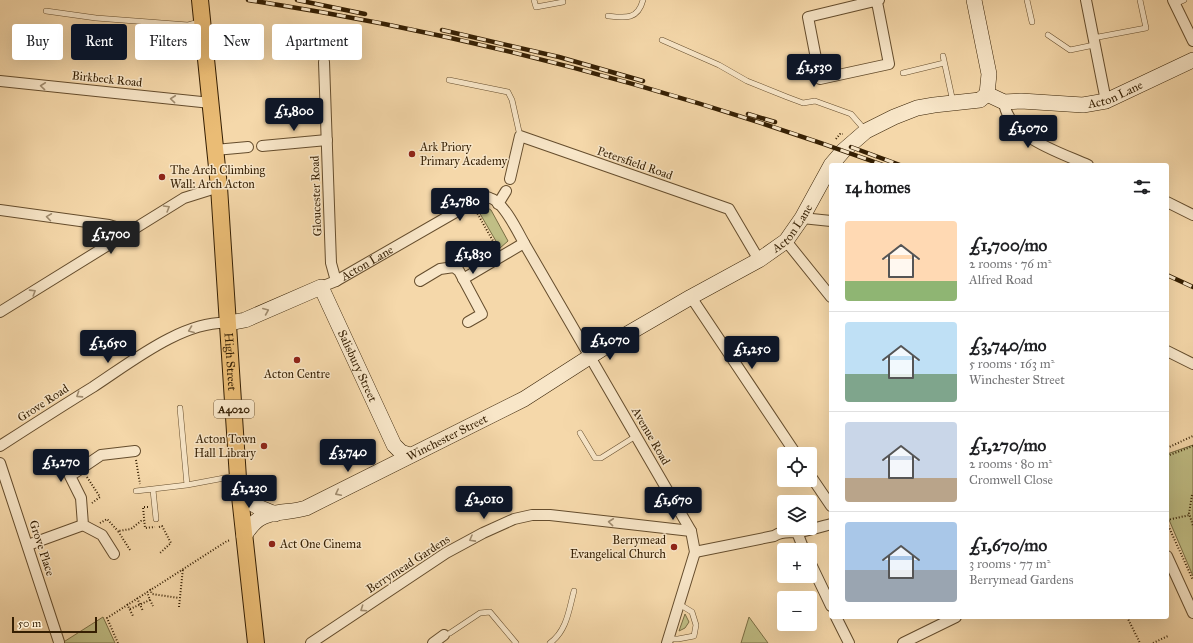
<!DOCTYPE html>
<meta charset="utf-8">
<style>
:root{--surface:#fff;--page:#f2f2f2;--text:#202124;--muted:#757577;--line:#e0e0e0;--accent:#111827}
body{margin:0;font-family:"IM FELL Great Primer",serif;background:var(--page);color:var(--text);height:100vh;display:flex;flex-direction:column;font-size:15px;white-space:nowrap}
*{box-sizing:border-box;margin:0}
p{font-size:13px;color:var(--muted)}
.icon{flex:none;width:22px;height:22px;fill:none;stroke:currentColor;stroke-width:2;stroke-linecap:round;stroke-linejoin:round}
.map{position:relative;flex:1;overflow:hidden}
.details{position:absolute;left:829px;top:163px;width:340px;height:456px;display:flex;flex-direction:column;background:var(--surface);border-radius:4px;box-shadow:0 4px 16px #0002}
.details>*{flex:none}
.banner{position:absolute;left:12px;top:24px;width:380px;height:36px;display:flex;gap:8px}
.fabs{position:absolute;left:777px;top:447px;display:grid;gap:8px}
.fabs a{display:grid;place-items:center;width:40px;height:40px;border-radius:4px;background:var(--surface);box-shadow:0 4px 16px #0002;font-size:20px}
.scale{position:absolute;left:12px;bottom:10px;width:85px;box-sizing:border-box;padding-left:4px;border:2px solid #351f03;border-top:0;font-size:11px;line-height:14px;white-space:nowrap;color:#351f03;-webkit-text-stroke:3px #f8e6c8;paint-order:stroke}
.price{position:absolute;translate:-50% -34px;padding:0 9px;border-radius:4px;background:var(--accent);color:#fff;font-size:13px;line-height:26px;filter:drop-shadow(0 1px 2px #0008)}
.price::after{content:'';position:absolute;left:50%;top:24px;width:12px;height:9px;margin-left:-6px;background:inherit;clip-path:polygon(0 0,100% 0,50% 100%)}
.price.current{background:#222;color:#fff}
ul{padding:0;list-style:none}
li{display:flex;align-items:center;gap:12px;height:100px;padding:0 16px}
li+li{border-top:1px solid var(--line)}
li span{display:grid;place-items:center;flex:none;width:112px;height:80px;border-radius:4px;color:#555}
li>.icon{margin-inline-start:auto}
span .icon{width:48px;height:48px;fill:#fffc;stroke-width:1}
li b{font-size:17px}
h2{display:flex;justify-content:space-between;align-items:center;height:48px;padding:0 16px;font-size:17px}
.chip{padding:0 14px;border-radius:4px;background:var(--surface);box-shadow:0 4px 16px #0002;font-size:14px;line-height:36px}
.chip.current{background:var(--accent);color:#fff}
.map>svg:first-child{display:block}
.green{fill:#c0be85;stroke:#7a6e44}
.lines{fill:none;stroke-linecap:round;stroke-linejoin:round}
.service-casing{stroke:#654d2d;stroke-width:6}
.minor-casing{stroke:#654d2d;stroke-width:12}
.secondary-casing{stroke:#351f03;stroke-width:16}
.primary-casing{stroke:#351f03;stroke-width:18}
.path{stroke:#351f03;stroke-width:2;stroke-dasharray:1 2;stroke-linecap:butt}
.service{stroke:#f8e6c8;stroke-width:5}
.minor{stroke:#f8e6c8;stroke-width:10}
.secondary{stroke:#f8e6c8;stroke-width:15}
.primary{stroke:#eabc75;stroke-width:16}
.rail-casing{stroke:#351f03;stroke-width:4.5}
.rail{stroke:#f8e6c8;stroke-width:3;stroke-dasharray:9;stroke-linecap:butt}
.oneway{stroke:#a08c6f}
.poi-dot{fill:#8f2418;stroke:#f8e6c8;stroke-width:1.5}
.labels{text-anchor:middle;dominant-baseline:central;stroke-width:3;stroke-linejoin:round;paint-order:stroke}
.shield{fill:#f8e6c8;stroke:#705b3e;stroke-width:1}
.shield-label{font-size:11px;font-weight:bold;fill:#351f03}
.street-label{font-size:12px;fill:#351f03;stroke:#f8e6c8}
.poi-label{font-size:12px;fill:#351f03;stroke:#f8e6c8;text-anchor:start}
</style>
<div class="map">
<svg width="1193" height="643" viewBox="0 0 1193 643">
<rect width="100%" height="100%" fill="#f5d8aa"/>
<filter id="stains"><feTurbulence type="fractalNoise" baseFrequency=".005" numOctaves="4"/><feColorMatrix values="0 0 0 0 .2 0 0 0 0 .09 0 0 0 0 .02 0 0 0 .5 -.17"/></filter>
<radialGradient id="worn" r=".72"><stop offset=".6" stop-color="#630" stop-opacity="0"/><stop offset="1" stop-color="#630" stop-opacity=".3"/></radialGradient>
<path class="green" d="M 486,207 L 491,210 L 508,241 L 500,248 L 479,212 Z
M 1193,445 L 1193,576 L 1167,515 L 1167,454 Z
M 685,614 L 689,622 L 685,628 L 679,631 Z
M 103,617 L 115,643 L 62,643 Z
M 749,617 L 768,643 L 741,643 Z"/>
<g class="lines">
<g class="service-casing">
<path id="service" d="M 534,0 L 536,7 L 563,2
M 1027,0 L 1032,22
M 1175,4 L 1184,0
M 46,11 L 96,18 L 188,25 L 199,22
M 608,16 C 625,18 638,20 643,0
M 1048,35 L 1070,50 L 1094,45
M 1093,38 L 1146,28 L 1140,0
M 662,40 L 719,65 L 747,81 L 787,97 L 803,103 L 815,101 L 851,114 L 865,130
M 943,56 L 953,102
M 903,73 L 944,63
M 449,80 L 508,92 L 512,100 L 520,136
M 180,408 L 187,485 L 235,476
M 580,433 L 595,458 L 601,458 L 636,436
M 153,490 L 156,519
M 136,491 L 187,485
M 450,633 L 480,613 L 490,612 L 516,643
M 669,639 L 678,639 L 694,636 L 696,625 L 692,612 L 679,604
M 550,643 C 567,631 569,609 574,591"/>
</g>
<g class="minor-casing">
<g id="minor">
<path d="M 1086,0 L 1106,101"/>
<path d="M 1173,0 L 1193,41"/>
<path d="M 877,2 L 889,64 L 820,79 L 808,17 L 879,0"/>
<path d="M 324,62 L 331,263 L 336,281"/>
<path d="M 0,81 L 211,103"/>
<path d="M 1004,102 C 1008,137 1059,152 1088,165"/>
<path d="M 262,146 L 327,140"/>
<path d="M 215,150 L 248,147"/>
<path d="M 510,179 L 520,136 L 729,209 L 759,260"/>
<path d="M 1167,202 L 1193,215"/>
<path d="M 498,204 L 506,191"/>
<path d="M 0,210 L 109,225 L 129,231"/>
<path d="M 802,218 L 831,221"/>
<path d="M 786,241 L 831,297"/>
<path d="M 463,279 L 524,243"/>
<path d="M 420,281 L 440,269 L 454,267 L 459,271 L 482,314 L 468,322"/>
<path id="s1" d="M 321,287 L 336,281 L 475,201 C 480,199 485,196 490,198 C 503,201 518,232 524,243 L 691,531 L 695,552 L 667,643"/>
<path d="M 691,297 L 796,454"/>
<path d="M 0,312 L 184,198 L 219,187"/>
<path d="M 1167,351 L 1193,364"/>
<path d="M 0,446 C 31,426 62,406 93,387 C 130,363 183,320 229,323"/>
<path d="M 0,463 L 59,642"/>
<path d="M 810,475 L 831,506"/>
<path d="M 797,532 L 804,550"/>
<path d="M 28,545 L 83,525"/>
<path d="M 695,552 L 774,536 C 783,530 790,533 799,532 C 810,530 820,527 831,524"/>
<path d="M 114,554 L 102,535 L 83,525 L 81,498 L 70,476 L 101,455 L 135,451"/>
<path d="M 1167,556 L 1193,613"/>
<path d="M 810,562 L 831,606"/>
<path d="M 836,617 L 849,643"/>
<path d="M 311,643 L 446,553 L 483,533 L 514,519 L 532,515 L 550,515 L 691,531"/>
<path d="M 433,643 L 444,635"/>
<path d="M 903,643 L 956,617"/>
</g>
</g>
<g class="secondary-casing">
<g id="secondary">
<path d="M 974,0 L 989,74 L 987,94"/>
<path id="s2" d="M 987,94 L 1004,102 L 1021,101 L 1083,105 L 1106,101 L 1193,60"/>
<path id="s3" d="M 229,323 L 245,320 L 321,287 L 394,445 L 401,452 L 410,455"/>
<path d="M 240,496 L 258,507 L 275,514"/>
<path id="s4" d="M 244,536 C 248,530 253,523 259,519 C 272,510 291,513 306,508 L 524,399 L 605,347 L 691,297 L 759,260 L 786,241 L 802,218 L 831,165 L 843,151 L 866,131 L 894,117 L 917,108 L 934,105 L 980,100 L 987,94"/>
</g>
</g>
<g class="primary-casing">
<g id="primary">
<path id="s5" d="M 200,0 L 219,187 L 238,478 L 256,643"/>
</g>
</g>
<path class="path" d="M 836,139 L 840,134 L 843,134
M 476,211 L 497,248
M 1167,448 L 1193,436
M 1167,456 L 1193,446
M 136,460 L 140,484
M 87,477 L 100,497 L 92,503
M 1192,495 L 1189,513 L 1193,526
M 148,507 L 143,507 L 145,528 L 155,527
M 1167,520 L 1190,515
M 100,523 L 107,519 L 118,531
M 1167,523 L 1193,580
M 159,527 L 162,526 L 171,543 L 160,553
M 130,550 L 118,531 L 131,529 L 141,521 L 144,521
M 150,589 L 152,594 L 179,598
M 137,598 L 143,611
M 150,600 L 153,606
M 127,604 L 133,616
M 179,607 L 183,568
M 130,609 L 150,600 L 147,592
M 1127,617 L 1140,643
M 118,643 L 107,618 L 227,541 L 231,540
M 1153,643 L 1168,636"/>
<use href="#service" class="service"/>
<use href="#minor" class="minor"/>
<use href="#secondary" class="secondary"/>
<use href="#primary" class="primary"/>
<g class="rail-casing">
<path id="rail" d="M 248,0 C 465,33 677,90 883,165
M 297,0 L 365,14
M 442,30 L 559,57 L 643,81
M 748,114 L 775,122
M 851,147 L 900,165
M 1167,275 L 1193,287"/>
</g>
<use href="#rail" class="rail"/>
</g>
<defs><path id="oneway-chevron" d="M-2-3.5L2.5 0L-2 3.5" fill="none" stroke-width="1.6" stroke-linecap="round" stroke-linejoin="round"/></defs>
<g class="oneway">
<use href="#oneway-chevron" transform="translate(43 86) rotate(-174)"/>
<use href="#oneway-chevron" transform="translate(173 99) rotate(-174)"/>
<use href="#oneway-chevron" transform="translate(167 208) rotate(-31)"/>
<use href="#oneway-chevron" transform="translate(49 217) rotate(-172)"/>
<use href="#oneway-chevron" transform="translate(33 292) rotate(-32)"/>
<use href="#oneway-chevron" transform="translate(266 311) rotate(-23)"/>
<use href="#oneway-chevron" transform="translate(191 330) rotate(159)"/>
<use href="#oneway-chevron" transform="translate(79 395) rotate(147)"/>
<use href="#oneway-chevron" transform="translate(338 493) rotate(153)"/>
<use href="#oneway-chevron" transform="translate(611 522) rotate(-174)"/>
<use href="#oneway-chevron" transform="translate(472 539) rotate(151)"/>
<use href="#oneway-chevron" transform="translate(363 609) rotate(146)"/>
</g>
<g class="poi-dot">
<circle cx="412" cy="154" r="4"/>
<circle cx="162" cy="177" r="4"/>
<circle cx="297" cy="360" r="4"/>
<circle cx="264" cy="446" r="4"/>
<circle cx="272" cy="544" r="4"/>
<circle cx="674" cy="547" r="4"/>
</g>
<g class="labels">
<rect class="shield" x="214" y="400" width="40" height="18" rx="3"/>
<g class="shield-label">
<text x="234" y="409">A4020</text>
</g>
<g class="street-label">
<text transform="translate(107 79) rotate(6)">Birkbeck Road</text>
<text stroke="none"><textPath href="#s2" startOffset="132">Acton Lane</textPath></text>
<text transform="translate(635 163) rotate(19)">Petersfield Road</text>
<text transform="translate(316 196) rotate(-92)">Gloucester Road</text>
<text stroke="none"><textPath href="#s4" startOffset="635">Acton Lane</textPath></text>
<text stroke="none"><textPath href="#s1" startOffset="52">Acton Lane</textPath></text>
<text stroke="none"><textPath href="#s5" startOffset="363">High Street</textPath></text>
<text stroke="none"><textPath href="#s3" startOffset="186">Salisbury Street</textPath></text>
<text transform="translate(43 403) rotate(-33)">Grove Road</text>
<text transform="translate(651 436) rotate(60)">Avenue Road</text>
<text stroke="none"><textPath href="#s4" startOffset="229">Winchester Street</textPath></text>
<text transform="translate(42 548) rotate(72)">Grove Place</text>
<text transform="translate(408 564) rotate(-33)">Berrymead Gardens</text>
</g>
<g class="poi-label">
<text x="420" y="147">Ark Priory<tspan x="420" dy="14">Primary Academy</tspan></text>
<text x="170" y="170">The Arch Climbing<tspan x="170" dy="14">Wall: Arch Acton</tspan></text>
<text x="297" y="374" text-anchor="middle">Acton Centre</text>
<text x="256" y="439" text-anchor="end">Acton Town<tspan x="256" dy="14">Hall Library</tspan></text>
<text x="666" y="540" text-anchor="end">Berrymead<tspan x="666" dy="14">Evangelical Church</tspan></text>
<text x="280" y="544">Act One Cinema</text>
</g>
</g>
<rect width="100%" height="100%" filter="url(#stains)"/>
<rect width="100%" height="100%" fill="url(#worn)"/>
</svg>
<div class="fabs">
<a><svg class="icon" aria-label="locate" viewBox="0 0 24 24"><circle cx="12" cy="12" r="6"/><path d="M12 2v4M12 18v4M2 12h4M18 12h4"/></svg></a>
<a><svg class="icon" aria-label="layers" viewBox="0 0 24 24"><path d="M12 4l9 5-9 5-9-5zM3 14l9 5 9-5"/></svg></a>
<a>+</a>
<a>−</a>
</div>
<div class="scale">50 m</div>
<b class="price" style="left:814px;top:88px">£1,530</b>
<b class="price" style="left:294px;top:132px">£1,800</b>
<b class="price" style="left:1028px;top:149px">£1,070</b>
<b class="price" style="left:460px;top:222px">£2,780</b>
<b class="price current" style="left:111px;top:255px">£1,700</b>
<b class="price" style="left:473px;top:275px">£1,830</b>
<b class="price" style="left:610px;top:361px">£1,070</b>
<b class="price" style="left:108px;top:364px">£1,650</b>
<b class="price" style="left:752px;top:370px">£1,250</b>
<b class="price" style="left:348px;top:473px">£3,740</b>
<b class="price" style="left:61px;top:483px">£1,270</b>
<b class="price" style="left:249px;top:509px">£1,230</b>
<b class="price" style="left:484px;top:520px">£2,010</b>
<b class="price" style="left:673px;top:521px">£1,670</b>
<div class="banner">
<a class="chip">Buy</a>
<a class="chip current">Rent</a>
<a class="chip">Filters</a>
<a class="chip">New</a>
<a class="chip">Apartment</a>
</div>
<section class="details">
<h2>14 homes<svg class="icon" aria-label="filters" viewBox="0 0 24 24"><path d="M4 7h16M4 17h16"/><circle cx="9" cy="7" r="2"/><circle cx="15" cy="17" r="2"/></svg></h2>
<ul>
<li><span style="background:linear-gradient(#ffd9b3 75%,#8fb573 0)"><svg class="icon" aria-label="home" viewBox="0 0 24 24"><path d="M3 11l9-7 9 7M6 9v11h12V9"/></svg></span><div><b>£1,700/mo</b><p>2 rooms · 76 m²</p><p>Alfred Road</p></div></li>
<li><span style="background:linear-gradient(#bfe0f5 65%,#7fa58c 0)"><svg class="icon" aria-label="home" viewBox="0 0 24 24"><path d="M3 11l9-7 9 7M6 9v11h12V9"/></svg></span><div><b>£3,740/mo</b><p>5 rooms · 163 m²</p><p>Winchester Street</p></div></li>
<li><span style="background:linear-gradient(#c9d6e8 70%,#b9a48a 0)"><svg class="icon" aria-label="home" viewBox="0 0 24 24"><path d="M3 11l9-7 9 7M6 9v11h12V9"/></svg></span><div><b>£1,270/mo</b><p>2 rooms · 80 m²</p><p>Cromwell Close</p></div></li>
<li><span style="background:linear-gradient(#a9c7e8 60%,#9aa5b1 0)"><svg class="icon" aria-label="home" viewBox="0 0 24 24"><path d="M3 11l9-7 9 7M6 9v11h12V9"/></svg></span><div><b>£1,670/mo</b><p>3 rooms · 77 m²</p><p>Berrymead Gardens</p></div></li>
</ul>
</section>
</div>
